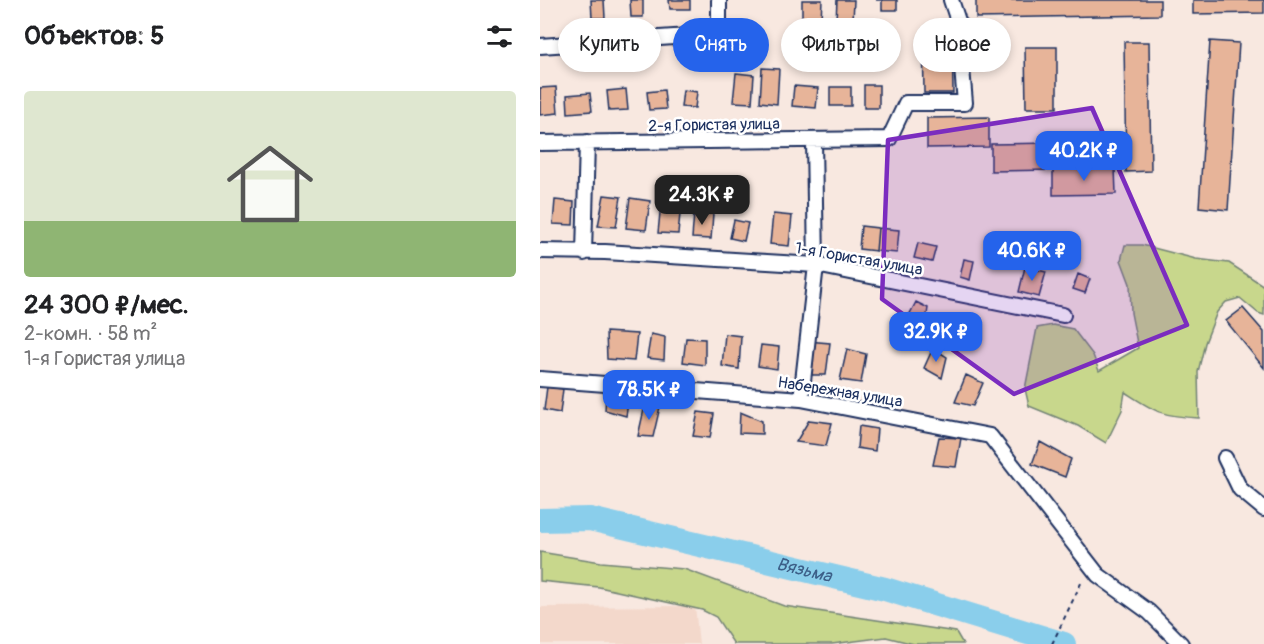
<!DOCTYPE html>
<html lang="ru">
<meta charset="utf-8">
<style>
:root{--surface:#fff;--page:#f2f2f2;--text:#202124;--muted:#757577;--line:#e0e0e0;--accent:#2563eb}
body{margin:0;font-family:Pangolin,sans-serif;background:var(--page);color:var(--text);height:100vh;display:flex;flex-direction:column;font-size:22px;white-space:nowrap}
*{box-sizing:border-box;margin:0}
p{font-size:20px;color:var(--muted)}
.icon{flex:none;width:33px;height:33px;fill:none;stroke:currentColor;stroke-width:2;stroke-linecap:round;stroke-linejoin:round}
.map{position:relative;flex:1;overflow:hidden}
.sheet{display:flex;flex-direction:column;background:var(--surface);width:540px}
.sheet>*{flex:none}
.guide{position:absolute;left:18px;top:18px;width:570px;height:54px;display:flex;gap:12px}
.price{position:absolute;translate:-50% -51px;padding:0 14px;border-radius:12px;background:var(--accent);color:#fff;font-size:20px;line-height:39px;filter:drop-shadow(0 2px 3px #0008)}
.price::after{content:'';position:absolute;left:50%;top:36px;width:18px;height:14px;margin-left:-9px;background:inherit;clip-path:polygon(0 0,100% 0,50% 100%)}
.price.on{background:#222;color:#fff}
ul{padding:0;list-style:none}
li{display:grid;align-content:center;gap:12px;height:318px;padding:0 24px}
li+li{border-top:2px solid var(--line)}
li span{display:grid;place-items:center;height:186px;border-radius:6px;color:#555}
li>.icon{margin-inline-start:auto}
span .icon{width:108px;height:108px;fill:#fffc;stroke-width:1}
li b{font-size:26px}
h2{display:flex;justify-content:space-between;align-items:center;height:72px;padding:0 24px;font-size:26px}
.chip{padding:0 21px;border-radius:27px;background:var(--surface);box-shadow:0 3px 9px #0003;font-size:21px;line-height:54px}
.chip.on{background:var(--accent);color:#fff}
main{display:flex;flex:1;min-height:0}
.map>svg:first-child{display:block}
.built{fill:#f3d8cb}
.green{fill:#c8d78c;stroke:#728375;stroke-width:1.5}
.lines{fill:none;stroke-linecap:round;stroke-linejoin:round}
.river{stroke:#8aceeb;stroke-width:24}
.building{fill:#e7b499;stroke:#1b2f5e;stroke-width:1.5}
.minor-casing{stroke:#1b2f5e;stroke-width:18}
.path{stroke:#1b2f5e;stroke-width:2;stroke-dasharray:4.5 4.5;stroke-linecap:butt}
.minor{stroke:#fff;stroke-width:14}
.marked{fill:#7b2cbf;fill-opacity:0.2;stroke:#7b2cbf;stroke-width:4.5;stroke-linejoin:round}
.labels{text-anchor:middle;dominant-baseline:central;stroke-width:5;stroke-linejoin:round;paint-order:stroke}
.street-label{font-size:16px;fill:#1b2f5e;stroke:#fff}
.water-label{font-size:18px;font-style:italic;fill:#3c5f88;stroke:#fff}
</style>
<main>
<section class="sheet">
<h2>Объектов: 5<svg class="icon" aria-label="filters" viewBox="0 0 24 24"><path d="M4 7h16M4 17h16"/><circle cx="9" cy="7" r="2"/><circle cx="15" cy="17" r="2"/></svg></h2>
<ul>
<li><span style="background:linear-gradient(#dfe7d0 70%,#8fb573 0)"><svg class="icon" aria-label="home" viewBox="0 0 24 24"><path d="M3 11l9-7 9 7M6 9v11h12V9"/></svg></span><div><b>24 300 ₽/мес.</b><p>2-комн. · 58 m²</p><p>1-я Гористая улица</p></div></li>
</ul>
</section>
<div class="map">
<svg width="724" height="644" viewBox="0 0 724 644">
<rect width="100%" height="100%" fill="#f8e8e0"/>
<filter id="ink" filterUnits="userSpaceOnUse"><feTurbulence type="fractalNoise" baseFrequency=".0167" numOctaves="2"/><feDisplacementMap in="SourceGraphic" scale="12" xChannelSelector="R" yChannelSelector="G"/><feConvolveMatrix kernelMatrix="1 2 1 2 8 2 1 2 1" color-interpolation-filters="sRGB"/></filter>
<g filter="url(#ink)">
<path class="built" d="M 155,606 L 159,644 L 0,644 L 0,607 Z"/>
<path class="green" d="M 585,245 L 602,245 L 656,259 L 689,263 L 724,286 L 724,315 L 718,313 L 700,298 L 686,302 L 677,312 L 665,343 L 658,372 L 659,418 C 620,416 616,412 585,392 L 582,410 L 566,443 L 538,426 L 489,406 L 485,389 L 497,328 L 513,325 L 533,329 L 553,355 L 559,371 L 598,348 L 591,313 L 590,284 L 581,260 Z
M 0,552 L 61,562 L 144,569 L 244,606 L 416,632 L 423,644 L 374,644 L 346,637 L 292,644 L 194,644 L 176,617 L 162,610 L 59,587 L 0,581 Z"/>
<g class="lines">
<path class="river" id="s1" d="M 0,520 L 50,519 L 345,589 L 524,644"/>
</g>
<path class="building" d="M 51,0 L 64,0 L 65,18 L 52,18 Z
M 90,0 L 103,0 L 103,17 L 91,17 Z
M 129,0 L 150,0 L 150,9 L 130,9 Z
M 262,0 L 282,0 L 281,19 L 262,18 Z
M 297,0 L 314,0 L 313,21 L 296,20 Z
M 336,0 L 357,0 L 357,10 L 342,10 L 342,0 Z
M 436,0 L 620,0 L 620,15 L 436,18 Z
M 653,0 L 724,0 L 724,13 L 653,14 Z
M 383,29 L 412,29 L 413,93 L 384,93 Z
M 670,41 L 699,43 L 688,210 L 659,207 Z
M 584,42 L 609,42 L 611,171 L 586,172 Z
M 485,47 L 517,47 L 517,108 L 486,108 Z
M 222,68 L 239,69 L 237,104 L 220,102 Z
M 196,73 L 214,75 L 212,103 L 193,102 Z
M 324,85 L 339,85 L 339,108 L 324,108 Z
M 254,86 L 278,88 L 276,108 L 252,106 Z
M 16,87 L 18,113 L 0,115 L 0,88 Z
M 290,87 L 311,87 L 311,106 L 290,106 Z
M 86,89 L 88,110 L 69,111 L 67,91 Z
M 124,90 L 126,109 L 109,110 L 107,92 Z
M 143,90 L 157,92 L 155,108 L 141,107 Z
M 50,93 L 52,111 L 28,113 L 27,95 Z
M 449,117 L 449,147 L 387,148 L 387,118 Z
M 512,143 L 512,170 L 451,171 L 451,144 Z
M 575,168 L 576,194 L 513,195 L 513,169 Z
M 64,195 L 81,197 L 76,227 L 58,226 Z
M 90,198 L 110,201 L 106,230 L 86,228 Z
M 15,200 L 34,202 L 33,225 L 13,224 Z
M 121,203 L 141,204 L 138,234 L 118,233 Z
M 154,213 L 173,214 L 171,239 L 152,238 Z
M 233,214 L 252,216 L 249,246 L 230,244 Z
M 194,220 L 208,223 L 204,241 L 190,238 Z
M 321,226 L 338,228 L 336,251 L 319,249 Z
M 338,228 L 359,230 L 357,253 L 336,251 Z
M 378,243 L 396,247 L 392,262 L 374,258 Z
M 424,259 L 434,261 L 430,280 L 420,277 Z
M 485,267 L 506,272 L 499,297 L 479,292 Z
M 538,274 L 550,279 L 545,293 L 533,289 Z
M 376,302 L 388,308 L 384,335 L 364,325 Z
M 703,308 L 724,332 L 724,368 L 686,321 Z
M 66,332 L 97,334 L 94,361 L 67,359 Z
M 111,334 L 125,337 L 124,360 L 107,358 Z
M 185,334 L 201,336 L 199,369 L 182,366 Z
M 146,338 L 165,339 L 165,365 L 143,362 Z
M 267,341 L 290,343 L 286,375 L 264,375 Z
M 221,345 L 239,347 L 237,369 L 218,366 Z
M 393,348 L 407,357 L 402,378 L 384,368 Z
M 307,349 L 326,354 L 321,383 L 300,380 Z
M 426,375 L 443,383 L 433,406 L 415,402 Z
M 7,387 L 23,389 L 20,413 L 4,410 Z
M 66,395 L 88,403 L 86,416 L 65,410 Z
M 105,405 L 120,407 L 113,437 L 98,436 Z
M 158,412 L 174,414 L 170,438 L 153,436 Z
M 200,412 L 222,421 L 222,434 L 199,433 Z
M 269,420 L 292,423 L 286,446 L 256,442 Z
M 319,426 L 337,429 L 335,451 L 317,448 Z
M 399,437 L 421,438 L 416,467 L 393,465 Z
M 500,442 L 531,459 L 525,477 L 492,464 Z"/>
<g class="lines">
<g class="minor-casing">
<path id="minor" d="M 0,46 L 179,34 L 179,0
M 0,143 L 349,139 L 366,103 L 425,103 L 418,21 L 411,0
M 0,251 L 65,252 L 276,265 L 523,315
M 44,253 L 47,142
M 0,379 L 261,399 L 450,436 L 558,575 L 609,612 L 641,644
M 261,399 L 276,265 L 274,140
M 685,458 L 700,489 L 724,509"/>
</g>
<path class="path" d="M 512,644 L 543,579"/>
<use href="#minor" class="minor"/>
</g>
</g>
<path class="marked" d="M 552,108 L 647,325 L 474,394 L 342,299 L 348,140 Z"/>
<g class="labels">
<g class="street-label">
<text transform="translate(174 125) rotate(-1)">2-я Гористая улица</text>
<text transform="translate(319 259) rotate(10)">1-я Гористая улица</text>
<text transform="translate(300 392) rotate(9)">Набережная улица</text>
</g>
<g class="water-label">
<text stroke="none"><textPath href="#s1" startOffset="270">Вязьма</textPath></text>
</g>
</g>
</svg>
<b class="price" style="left:544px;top:182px">40.2K ₽</b>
<b class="price on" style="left:162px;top:226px">24.3K ₽</b>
<b class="price" style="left:492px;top:282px">40.6K ₽</b>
<b class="price" style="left:396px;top:363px">32.9K ₽</b>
<b class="price" style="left:109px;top:421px">78.5K ₽</b>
<div class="guide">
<a class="chip">Купить</a>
<a class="chip on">Снять</a>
<a class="chip">Фильтры</a>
<a class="chip">Новое</a>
</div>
</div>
</main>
